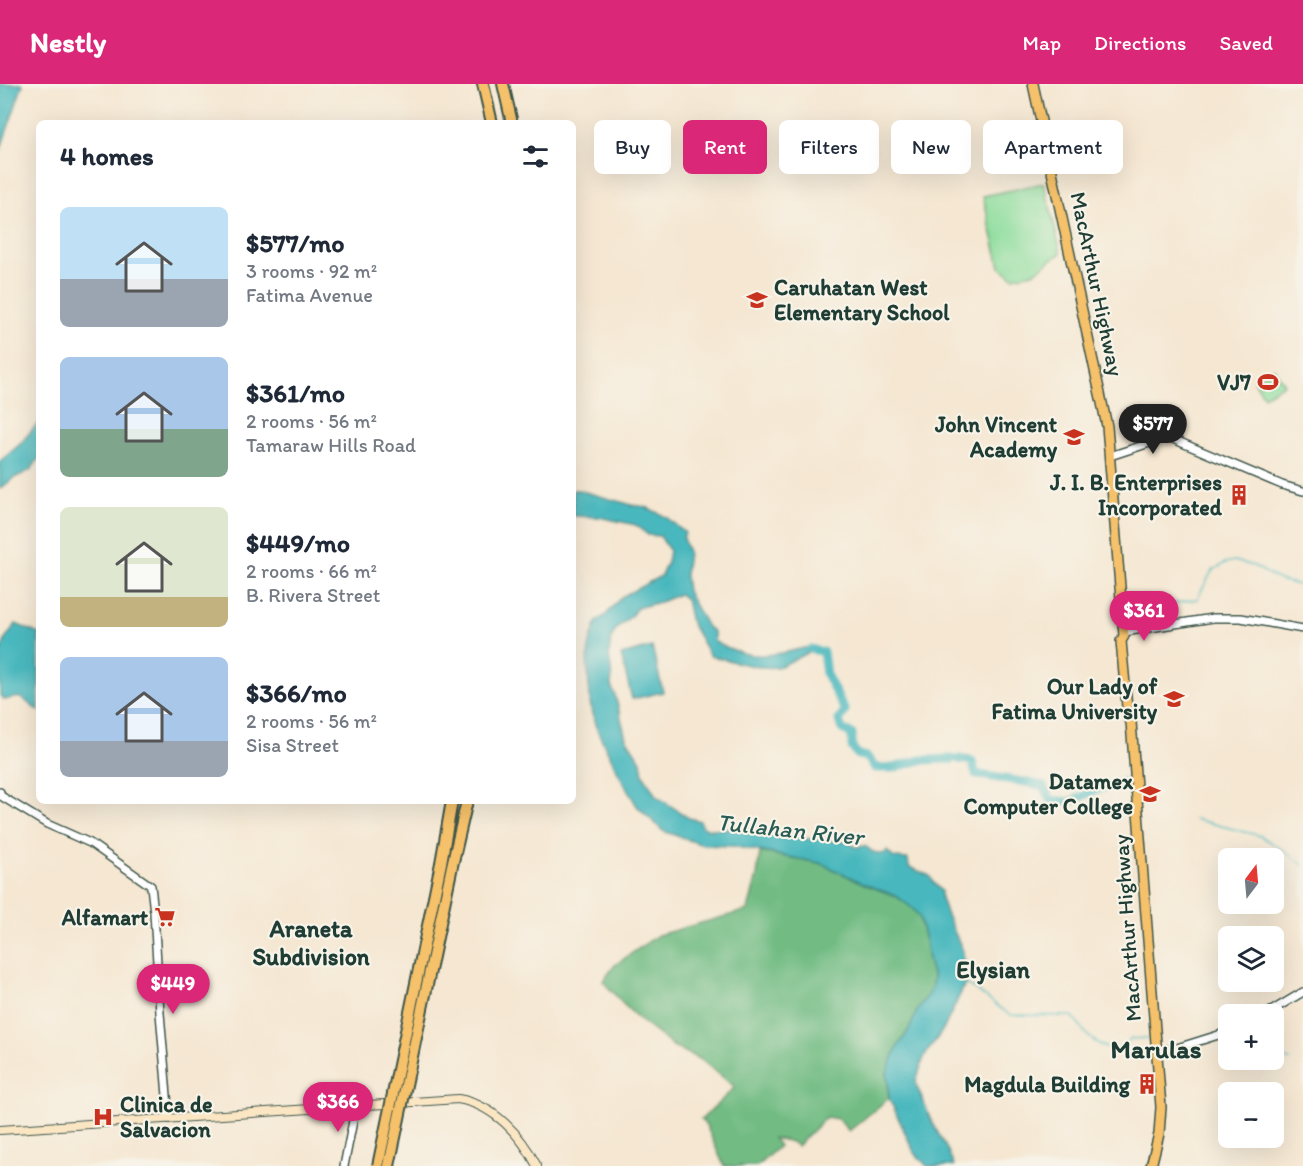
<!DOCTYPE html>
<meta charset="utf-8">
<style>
:root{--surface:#fff;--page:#f2f2f3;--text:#1f2937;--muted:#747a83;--accent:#db2777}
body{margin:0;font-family:Itim,sans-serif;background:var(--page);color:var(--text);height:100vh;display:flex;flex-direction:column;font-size:22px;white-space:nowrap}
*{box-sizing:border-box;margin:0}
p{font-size:20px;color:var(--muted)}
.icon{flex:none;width:33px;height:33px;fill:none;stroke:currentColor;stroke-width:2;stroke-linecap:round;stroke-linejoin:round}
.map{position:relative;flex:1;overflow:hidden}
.panel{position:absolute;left:36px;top:36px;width:540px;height:684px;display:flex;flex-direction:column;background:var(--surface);border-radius:9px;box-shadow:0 6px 24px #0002}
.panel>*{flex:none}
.hud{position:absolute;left:594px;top:36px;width:570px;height:54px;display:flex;gap:12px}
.needle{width:39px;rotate:16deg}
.tools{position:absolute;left:1218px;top:764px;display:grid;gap:12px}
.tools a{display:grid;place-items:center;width:66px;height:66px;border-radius:9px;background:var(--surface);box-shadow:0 6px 24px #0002;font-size:30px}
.price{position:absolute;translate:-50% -51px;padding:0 14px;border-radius:21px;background:var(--accent);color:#fff;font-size:20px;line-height:39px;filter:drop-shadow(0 2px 3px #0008)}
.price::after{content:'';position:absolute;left:50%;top:36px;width:18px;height:14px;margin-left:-9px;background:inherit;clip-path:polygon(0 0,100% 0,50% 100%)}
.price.current{background:#222;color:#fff}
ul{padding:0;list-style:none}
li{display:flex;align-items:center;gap:18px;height:150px;padding:0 24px}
li span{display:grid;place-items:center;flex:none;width:168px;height:120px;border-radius:9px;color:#555}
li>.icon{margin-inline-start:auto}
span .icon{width:72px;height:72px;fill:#fffc;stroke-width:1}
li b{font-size:26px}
h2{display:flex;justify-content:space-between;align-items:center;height:72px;padding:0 24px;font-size:26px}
.pill{padding:0 21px;border-radius:9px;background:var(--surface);box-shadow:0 6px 24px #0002;font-size:21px;line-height:54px}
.pill.current{background:var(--accent);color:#fff}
header{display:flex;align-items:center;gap:36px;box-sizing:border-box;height:84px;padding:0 30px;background:var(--accent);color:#fff}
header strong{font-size:28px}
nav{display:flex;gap:33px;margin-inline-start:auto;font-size:21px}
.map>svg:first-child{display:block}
.green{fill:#8ddd9d;stroke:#568d68;stroke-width:1.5}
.forest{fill:#72bc84;stroke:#487c5c;stroke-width:1.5}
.water{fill:#49b8be;stroke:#347a79;stroke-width:1.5}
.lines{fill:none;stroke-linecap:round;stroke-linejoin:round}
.stream{stroke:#49b8be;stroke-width:1.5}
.river{stroke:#49b8be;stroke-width:9}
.tertiary-casing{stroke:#3f564c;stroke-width:10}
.secondary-casing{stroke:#3f564c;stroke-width:10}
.trunk-casing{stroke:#3f564c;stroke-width:12}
.motorway-casing{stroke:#3f564c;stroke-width:14}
.tertiary{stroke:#fff;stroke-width:7}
.secondary{stroke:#fbe6c4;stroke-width:8}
.trunk{stroke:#f5c16b;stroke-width:9}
.motorway{stroke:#f5c16b;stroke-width:10}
.rail-casing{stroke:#1f3d34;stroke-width:4}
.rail{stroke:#f7f3e8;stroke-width:1.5;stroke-dasharray:4.5;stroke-linecap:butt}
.motorway-bridge-casing{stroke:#3f564c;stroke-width:14;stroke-linecap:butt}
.motorway-bridge{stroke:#f5c16b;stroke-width:10}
.labels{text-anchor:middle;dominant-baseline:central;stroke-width:4.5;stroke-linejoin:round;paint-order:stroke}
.street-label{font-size:22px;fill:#1f3d34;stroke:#f7f3e8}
.poi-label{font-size:22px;font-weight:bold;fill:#1f3d34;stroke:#f7f3e8;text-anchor:end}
.water-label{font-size:24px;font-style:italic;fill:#2a5c56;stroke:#f7f3e8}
.neighbourhood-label{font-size:24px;font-weight:bold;fill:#1f3d34;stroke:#f7f3e8}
.quarter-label{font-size:26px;font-weight:bold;fill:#1f3d34;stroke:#f7f3e8}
</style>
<header>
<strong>Nestly</strong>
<nav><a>Map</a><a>Directions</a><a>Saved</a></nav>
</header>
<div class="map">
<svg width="1303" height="1082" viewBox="0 0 1303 1082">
<rect width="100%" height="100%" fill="#f7f3e8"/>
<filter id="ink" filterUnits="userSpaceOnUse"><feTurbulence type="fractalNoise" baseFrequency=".0167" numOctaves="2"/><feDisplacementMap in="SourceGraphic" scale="12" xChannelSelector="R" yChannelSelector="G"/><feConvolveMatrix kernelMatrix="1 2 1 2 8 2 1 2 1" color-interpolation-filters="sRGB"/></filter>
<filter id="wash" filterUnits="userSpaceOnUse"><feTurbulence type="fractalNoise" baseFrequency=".008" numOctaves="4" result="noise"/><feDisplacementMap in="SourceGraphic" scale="24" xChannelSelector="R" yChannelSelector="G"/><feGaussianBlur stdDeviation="1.35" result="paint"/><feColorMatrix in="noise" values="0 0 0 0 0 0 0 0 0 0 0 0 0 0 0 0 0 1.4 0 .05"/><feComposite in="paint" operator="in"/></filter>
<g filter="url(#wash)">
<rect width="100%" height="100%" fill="#f5e7d2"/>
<path class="green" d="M 1044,99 L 1061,169 L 1033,189 L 1013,193 L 1000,183 L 983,112 Z
M 1274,284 L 1284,300 L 1264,312 L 1254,297 Z"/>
<path class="forest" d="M 760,768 L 820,779 L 867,801 L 896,812 L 913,824 L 919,832 L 926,860 L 928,875 L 933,894 L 931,906 L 918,925 L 909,946 L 897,964 L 887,988 L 889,1014 L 849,1047 L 838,1035 L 826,1033 L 797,1062 L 792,1058 L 773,1054 L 779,1062 L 757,1082 L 724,1082 L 706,1041 L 701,1036 L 735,1003 L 701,976 L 673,962 L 643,939 L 622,919 L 603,897 L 615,881 L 658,851 L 748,826 L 757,792 Z"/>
<path class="water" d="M 0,0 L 23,0 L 0,67 Z
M 39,338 L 39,374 L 31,386 L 14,394 L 0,405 L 0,377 L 19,361 Z
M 573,406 L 578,406 L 632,421 L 646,423 L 666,433 L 685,449 L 683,454 L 688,468 L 685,491 L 687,507 L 707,543 L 714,548 L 714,557 C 718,560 721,561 726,563 C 749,573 761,573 786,568 C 799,566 810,560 823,565 L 820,569 C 804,565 791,581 776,583 C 757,586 730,576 710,572 L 691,539 L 686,515 L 679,510 L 663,517 L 637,524 L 630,533 L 617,544 L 611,554 L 609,572 L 612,591 L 611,602 L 615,611 L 626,654 L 641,677 L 643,690 L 656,712 L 689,734 L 700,737 L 703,743 L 708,745 L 750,744 L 762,748 L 783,748 L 804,755 L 822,755 L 847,758 L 856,763 L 865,762 L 873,768 L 883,770 L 887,767 L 894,774 L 908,775 L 909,783 L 930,792 L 933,798 L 941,807 L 941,814 L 946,829 L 963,867 L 966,898 L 944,944 L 924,973 L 916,997 L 917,1003 L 932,1038 L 948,1067 L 954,1082 L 927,1082 L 914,1068 L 889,1014 L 887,988 L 897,964 L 909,946 L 918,925 L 931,906 L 933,894 L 928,875 L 926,860 L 919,832 L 912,824 L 896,812 L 867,801 L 820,779 L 732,762 L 703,761 L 663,747 L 637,722 L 622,696 L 598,648 L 590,619 L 587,576 L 590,557 L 597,537 L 606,531 L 621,513 L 661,492 L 667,478 L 669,466 L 660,452 L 648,451 L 636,441 L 622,438 L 599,433 L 573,432 Z
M 16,540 L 39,550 L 39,627 C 24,618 25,609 5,616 L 0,612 L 0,569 L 6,554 Z
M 652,563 L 663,608 L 632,615 L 621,571 Z"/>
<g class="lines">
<path class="stream" d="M 1133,537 L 1146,525 L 1197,515 L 1212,487 L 1225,479 L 1234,477 L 1254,482 L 1279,496 L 1303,502
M 1194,735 L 1261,752 L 1284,767 L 1303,781
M 965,900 L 973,904 L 1010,931 L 1072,932 C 1086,951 1091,958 1114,967 L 1131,955 L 1147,954
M 1262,975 L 1264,981 L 1277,974 L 1290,976"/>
<path class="river" d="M 811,565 L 823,568 L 826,590 L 845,627 L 839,636 L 842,645 L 852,650 L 852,663 L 858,671 L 867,673 L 875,684 L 893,684 L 920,676 L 952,675
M 959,675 L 972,677 L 976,690 C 998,695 1021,696 1043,702 L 1051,716 L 1070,718 L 1093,707 L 1123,698"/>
</g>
</g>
<g filter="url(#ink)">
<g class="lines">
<g class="tertiary-casing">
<path id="tertiary" d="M 1110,372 L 1168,353 L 1282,401 L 1303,407
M 1124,548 L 1213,534 L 1241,534 L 1303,545
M 0,708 L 1,712 L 47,740 L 90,759 L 151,802 L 154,828 L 160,929 L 169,1035
M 1266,930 L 1303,908
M 1156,967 L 1177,964 L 1228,948
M 344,1082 L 356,1022"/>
</g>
<g class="secondary-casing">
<path id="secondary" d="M 0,1046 L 458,1015 C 494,1021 521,1051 537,1082"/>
</g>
<g class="trunk-casing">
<path id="trunk" d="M 1033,0 L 1107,342 L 1124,552 L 1121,557 L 1128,634 L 1131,638 L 1161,1023 L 1159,1050 L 1151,1082"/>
</g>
<g class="motorway-casing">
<path id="motorway" d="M 483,0 L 492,39
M 503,0 L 512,39"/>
</g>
<use href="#tertiary" class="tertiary"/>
<use href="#secondary" class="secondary"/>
<use href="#trunk" class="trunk"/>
<use href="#motorway" class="motorway"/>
<g class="rail-casing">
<path id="rail" d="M 379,1082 L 388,1038"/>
</g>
<use href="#rail" class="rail"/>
<g class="motorway-bridge-casing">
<path id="motorway-bridge" d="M 378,1082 L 441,779 L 452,717
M 389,1082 L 452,782 L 467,717"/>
</g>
<use href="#motorway-bridge" class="motorway-bridge"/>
</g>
</g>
<defs>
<g id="school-bare" transform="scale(1.62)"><path d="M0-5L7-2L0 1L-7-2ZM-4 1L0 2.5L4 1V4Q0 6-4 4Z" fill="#c8321e" stroke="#f7f3e8" stroke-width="2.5" paint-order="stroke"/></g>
<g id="stadium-bare" transform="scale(1.62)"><path d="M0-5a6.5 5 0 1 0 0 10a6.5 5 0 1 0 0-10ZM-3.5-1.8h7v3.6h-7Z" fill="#c8321e" stroke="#f7f3e8" stroke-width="2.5" paint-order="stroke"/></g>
<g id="building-bare" transform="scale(1.62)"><path d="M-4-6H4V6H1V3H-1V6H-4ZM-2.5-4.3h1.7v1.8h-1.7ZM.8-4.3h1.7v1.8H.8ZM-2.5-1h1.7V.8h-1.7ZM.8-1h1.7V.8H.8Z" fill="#c8321e" stroke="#f7f3e8" stroke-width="2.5" paint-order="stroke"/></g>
<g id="university-bare" transform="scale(1.62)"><path d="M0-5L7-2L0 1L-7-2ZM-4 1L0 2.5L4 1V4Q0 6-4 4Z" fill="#c8321e" stroke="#f7f3e8" stroke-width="2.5" paint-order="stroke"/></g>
<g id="supermarket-bare" transform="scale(1.62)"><path d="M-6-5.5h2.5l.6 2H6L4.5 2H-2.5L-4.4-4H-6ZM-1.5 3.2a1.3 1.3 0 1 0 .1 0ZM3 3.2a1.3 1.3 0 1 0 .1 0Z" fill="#c8321e" stroke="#f7f3e8" stroke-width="2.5" paint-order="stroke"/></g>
<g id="hospital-bare" transform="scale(1.62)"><path d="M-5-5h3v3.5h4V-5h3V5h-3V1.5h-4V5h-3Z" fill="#c8321e" stroke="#f7f3e8" stroke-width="2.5" paint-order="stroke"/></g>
</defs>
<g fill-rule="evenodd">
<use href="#school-bare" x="757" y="216"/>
<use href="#stadium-bare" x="1268" y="298"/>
<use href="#school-bare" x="1074" y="353"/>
<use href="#building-bare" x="1239" y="411"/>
<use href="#university-bare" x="1174" y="615"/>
<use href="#university-bare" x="1150" y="710"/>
<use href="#supermarket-bare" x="165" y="833"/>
<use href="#building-bare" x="1147" y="1000"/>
<use href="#hospital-bare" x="103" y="1033"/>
</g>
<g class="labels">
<g class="street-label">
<text transform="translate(1097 200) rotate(78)">MacArthur Highway</text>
<text transform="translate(1127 844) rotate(-94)">MacArthur Highway</text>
</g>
<g class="poi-label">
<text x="774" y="203" text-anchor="start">Caruhatan West<tspan x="774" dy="25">Elementary School</tspan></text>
<text x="1251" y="298">VJ7</text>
<text x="1057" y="340">John Vincent<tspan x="1057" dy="25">Academy</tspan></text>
<text x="1222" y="398">J. I. B. Enterprises<tspan x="1222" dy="25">Incorporated</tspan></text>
<text x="1157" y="602">Our Lady of<tspan x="1157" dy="25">Fatima University</tspan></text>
<text x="1133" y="697">Datamex<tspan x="1133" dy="25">Computer College</tspan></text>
<text x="148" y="833">Alfamart</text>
<text x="1130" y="1000">Magdula Building</text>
<text x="120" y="1020" text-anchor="start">Clinica de<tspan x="120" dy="25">Salvacion</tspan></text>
</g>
<g class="water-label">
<text transform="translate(790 745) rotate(6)">Tullahan River</text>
</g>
<g class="neighbourhood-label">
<text x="311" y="844">Araneta<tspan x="311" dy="28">Subdivision</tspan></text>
<text x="993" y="885">Elysian</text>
</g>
<g class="quarter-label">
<text x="1156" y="965">Marulas</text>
</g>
</g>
</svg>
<div class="tools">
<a><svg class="needle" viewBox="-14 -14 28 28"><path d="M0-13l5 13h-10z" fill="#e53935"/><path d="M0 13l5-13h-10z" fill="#747a83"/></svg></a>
<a><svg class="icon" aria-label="layers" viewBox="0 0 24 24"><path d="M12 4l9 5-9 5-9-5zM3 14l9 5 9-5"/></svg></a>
<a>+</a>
<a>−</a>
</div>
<b class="price current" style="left:1153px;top:371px">$577</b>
<b class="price" style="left:1144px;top:558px">$361</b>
<b class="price" style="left:173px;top:931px">$449</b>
<b class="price" style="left:338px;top:1049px">$366</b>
<div class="hud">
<a class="pill">Buy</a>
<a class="pill current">Rent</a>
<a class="pill">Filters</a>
<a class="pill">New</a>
<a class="pill">Apartment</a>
</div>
<section class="panel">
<h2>4 homes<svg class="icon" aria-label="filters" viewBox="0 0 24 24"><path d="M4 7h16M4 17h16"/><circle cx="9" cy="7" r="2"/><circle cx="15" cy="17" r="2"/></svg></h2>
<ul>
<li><span style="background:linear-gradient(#bfe0f5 60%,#9aa5b1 0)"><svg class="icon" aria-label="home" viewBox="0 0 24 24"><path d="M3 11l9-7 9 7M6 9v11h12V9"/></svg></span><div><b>$577/mo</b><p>3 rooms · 92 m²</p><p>Fatima Avenue</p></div></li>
<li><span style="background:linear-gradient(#a9c7e8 60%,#7fa58c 0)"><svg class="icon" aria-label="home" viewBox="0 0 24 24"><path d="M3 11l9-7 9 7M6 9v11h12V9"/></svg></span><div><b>$361/mo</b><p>2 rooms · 56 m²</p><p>Tamaraw Hills Road</p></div></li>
<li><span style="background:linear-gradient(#dfe7d0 75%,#c2b280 0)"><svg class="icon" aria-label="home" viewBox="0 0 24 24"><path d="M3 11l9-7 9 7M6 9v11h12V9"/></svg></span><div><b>$449/mo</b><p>2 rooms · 66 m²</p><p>B. Rivera Street</p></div></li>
<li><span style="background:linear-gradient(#a9c7e8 70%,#9aa5b1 0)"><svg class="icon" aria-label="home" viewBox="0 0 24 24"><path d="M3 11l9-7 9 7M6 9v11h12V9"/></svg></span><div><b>$366/mo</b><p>2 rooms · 56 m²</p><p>Sisa Street</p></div></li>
</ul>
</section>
</div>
